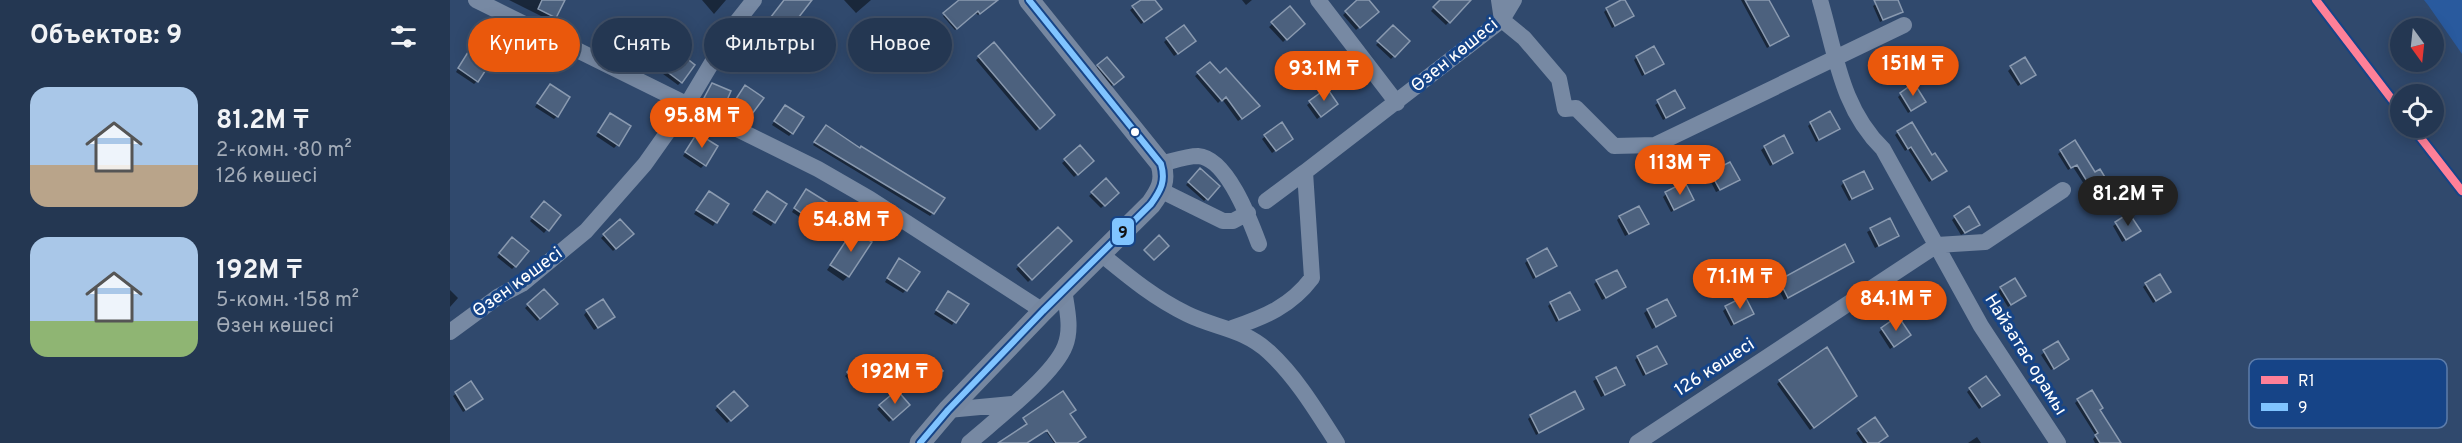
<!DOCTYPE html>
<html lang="ru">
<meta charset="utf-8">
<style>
:root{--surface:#243752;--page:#2c3f59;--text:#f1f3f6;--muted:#a3acb8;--line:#415169;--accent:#ea580c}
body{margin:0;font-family:Overpass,sans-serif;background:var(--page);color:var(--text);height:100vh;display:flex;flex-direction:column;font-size:22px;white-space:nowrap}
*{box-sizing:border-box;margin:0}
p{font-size:20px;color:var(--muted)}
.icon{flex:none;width:33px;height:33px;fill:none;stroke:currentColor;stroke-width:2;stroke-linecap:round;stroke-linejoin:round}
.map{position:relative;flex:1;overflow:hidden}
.panel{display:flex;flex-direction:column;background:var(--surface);width:450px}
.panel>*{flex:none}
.top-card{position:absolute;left:18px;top:18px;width:570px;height:54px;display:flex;gap:12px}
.needle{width:39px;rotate:165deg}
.tools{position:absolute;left:1940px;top:18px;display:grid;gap:12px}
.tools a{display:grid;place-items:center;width:54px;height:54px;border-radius:50%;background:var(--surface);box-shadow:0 3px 15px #0003,0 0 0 2px var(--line);font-size:30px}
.price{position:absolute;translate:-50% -51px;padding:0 14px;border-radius:21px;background:var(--accent);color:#fff;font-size:20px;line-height:39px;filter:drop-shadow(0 2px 3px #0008)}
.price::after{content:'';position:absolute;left:50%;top:36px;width:18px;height:14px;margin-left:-9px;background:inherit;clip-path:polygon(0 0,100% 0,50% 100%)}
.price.current{background:#222;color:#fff}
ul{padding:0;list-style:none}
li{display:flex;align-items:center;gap:18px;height:150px;padding:0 30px}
li span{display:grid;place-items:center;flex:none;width:168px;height:120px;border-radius:18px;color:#555}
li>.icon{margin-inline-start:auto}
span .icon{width:72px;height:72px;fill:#fffc;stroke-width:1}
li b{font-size:26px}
h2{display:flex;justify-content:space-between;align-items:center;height:72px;padding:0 30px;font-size:26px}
.pill{padding:0 21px;border-radius:27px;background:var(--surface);box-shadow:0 3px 15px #0003,0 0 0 2px var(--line);font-size:21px;line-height:54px}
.pill.current{background:var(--accent);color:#fff}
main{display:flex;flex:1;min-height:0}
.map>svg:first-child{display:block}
.green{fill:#295a9e}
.shadow{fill:#0007}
.building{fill:#4c617e;stroke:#8a9ab0;stroke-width:1.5}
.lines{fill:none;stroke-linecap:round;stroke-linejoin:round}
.minor{stroke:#7789a3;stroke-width:16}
.major{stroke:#7687a0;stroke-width:21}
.bus-1-casing{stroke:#164487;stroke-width:10}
.bus-1{stroke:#80c4ff;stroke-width:6}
.rail-1-casing{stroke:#164487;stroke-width:12}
.rail-1{stroke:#ff8098;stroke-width:8}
.bus-dot{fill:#fff;stroke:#164487;stroke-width:2}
.labels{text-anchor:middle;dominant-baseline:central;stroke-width:6;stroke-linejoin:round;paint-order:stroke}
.street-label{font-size:18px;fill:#fff;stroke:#164487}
.key{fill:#164487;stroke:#5c7cab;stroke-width:1.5}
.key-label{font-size:16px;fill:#fff}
.line-badge{stroke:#164487;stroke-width:2}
.pale-badge-label{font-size:16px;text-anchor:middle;font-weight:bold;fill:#111}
</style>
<main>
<section class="panel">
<h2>Объектов: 9<svg class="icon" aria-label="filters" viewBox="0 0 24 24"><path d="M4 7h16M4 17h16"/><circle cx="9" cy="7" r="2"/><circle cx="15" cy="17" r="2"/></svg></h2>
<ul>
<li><span style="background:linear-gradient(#a9c7e8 65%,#b9a48a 0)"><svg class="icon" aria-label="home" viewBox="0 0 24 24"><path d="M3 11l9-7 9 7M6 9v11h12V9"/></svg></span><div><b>81.2M ₸</b><p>2-комн. · 80 m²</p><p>126 көшесі</p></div></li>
<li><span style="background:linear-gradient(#a9c7e8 70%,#8fb573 0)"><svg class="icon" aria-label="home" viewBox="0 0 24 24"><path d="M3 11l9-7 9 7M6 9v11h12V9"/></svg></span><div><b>192M ₸</b><p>5-комн. · 158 m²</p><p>Өзен көшесі</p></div></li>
</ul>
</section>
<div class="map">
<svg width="2012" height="443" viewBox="0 0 2012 443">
<rect width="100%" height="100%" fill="#30496d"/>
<path class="green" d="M 1974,0 L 2012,0 L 2012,54 L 1978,5 Z"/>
<path class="shadow" d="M 59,0 L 113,0 L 101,21 Z
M 252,0 L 276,0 L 264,14 Z
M 334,0 L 357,0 L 321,50 L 305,39 Z
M 394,0 L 421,0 L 406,13 Z
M 511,0 L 545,0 L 545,1 L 528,15 L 525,12 L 505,30 L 493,16 Z
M 693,0 L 703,0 L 707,12 L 691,24 L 680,10 Z
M 792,0 L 802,0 L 796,5 Z
M 909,0 L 917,0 L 927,12 L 906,30 L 893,15 Z
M 991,0 L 1011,0 L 1016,4 L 996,25 L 981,11 Z
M 1291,0 L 1317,0 L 1337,36 L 1317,48 Z
M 1432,0 L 1446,0 L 1451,11 L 1430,22 L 1423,6 Z
M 839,8 L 853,23 L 833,42 L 819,27 Z
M 1157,9 L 1182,16 L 1162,28 L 1154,12 Z
M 444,22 L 456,35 L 439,51 L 427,37 Z
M 167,25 L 231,82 L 228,85 L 209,71 L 155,47 Z
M 943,27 L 958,41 L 941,59 L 926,45 Z
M 717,39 L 741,44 L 724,56 L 714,42 Z
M 544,44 L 603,115 L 586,131 L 526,60 Z
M 17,54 L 27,81 L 24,84 L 6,72 Z
M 1187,57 L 1212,64 L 1192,76 L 1184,60 Z
M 760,64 L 805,109 L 788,121 L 772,99 L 768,103 L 745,76 Z
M 648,66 L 669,80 L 660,87 L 645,69 Z
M 1561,68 L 1584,75 L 1568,86 L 1558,71 Z
M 263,84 L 272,106 L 269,109 L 252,101 Z
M 97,89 L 107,116 L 104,119 L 85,107 Z
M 292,90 L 301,114 L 298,117 L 282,105 Z
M 876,90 L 883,107 L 867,119 L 857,105 Z
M 1225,92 L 1233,108 L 1213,120 L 1205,105 Z
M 1451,94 L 1471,104 L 1458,113 L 1448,97 Z
M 332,109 L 342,133 L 339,136 L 322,125 Z
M 158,118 L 167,145 L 164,148 L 146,136 Z
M 1361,123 L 1388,129 L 1366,142 L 1358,126 Z
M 831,124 L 838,141 L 822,153 L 812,139 Z
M 373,130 L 409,150 L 483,213 L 480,216 L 363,145 Z
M 1448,132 L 1482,157 L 1492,174 L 1479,182 L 1458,149 L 1455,151 L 1445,135 Z
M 245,138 L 254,165 L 251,168 L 233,156 Z
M 1315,147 L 1341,153 L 1320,166 L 1311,150 Z
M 630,148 L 642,161 L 624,177 L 612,163 Z
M 1611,151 L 1656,190 L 1643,198 L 1623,167 L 1618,170 L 1608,154 Z
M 750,170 L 768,187 L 754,201 L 736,185 Z
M 1261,173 L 1285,183 L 1266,192 L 1258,176 Z
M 656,180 L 667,193 L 651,208 L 639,196 Z
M 1394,182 L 1421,189 L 1399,201 L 1391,186 Z
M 353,194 L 363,221 L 360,224 L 342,212 Z
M 1216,194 L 1243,200 L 1221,212 L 1213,197 Z
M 256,196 L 277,204 L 263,226 L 244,214 Z
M 314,196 L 335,204 L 321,226 L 302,214 Z
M 92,206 L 109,215 L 94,233 L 80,221 Z
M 1679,215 L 1686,234 L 1672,242 L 1663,226 Z
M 1170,217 L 1194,226 L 1175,236 L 1167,220 Z
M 1505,217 L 1525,227 L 1511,235 L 1502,220 Z
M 1439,220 L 1447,236 L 1425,248 L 1417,232 Z
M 170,221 L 181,234 L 163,251 L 151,238 Z
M 608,229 L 620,241 L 578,282 L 566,269 Z
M 403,232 L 398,276 L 393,281 L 377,270 Z
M 59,242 L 65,266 L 62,269 L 47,257 Z
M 1394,246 L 1402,262 L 1399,265 L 1334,300 L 1326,284 L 1329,281 Z
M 1078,260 L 1105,266 L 1083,279 L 1075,263 Z
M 446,263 L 456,290 L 453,293 L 435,282 Z
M 1147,281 L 1174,287 L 1152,300 L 1144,284 Z
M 1696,284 L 1719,292 L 1703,303 L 1693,287 Z
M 1551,288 L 1574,296 L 1558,307 L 1548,291 Z
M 0,290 L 8,298 L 0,307 Z
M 94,291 L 106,304 L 87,321 L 75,308 Z
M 495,296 L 517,304 L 502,325 L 484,314 Z
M 1101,303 L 1128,309 L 1106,322 L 1098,306 Z
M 1276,308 L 1303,314 L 1281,326 L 1273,311 Z
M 1198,310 L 1224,316 L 1202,329 L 1194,313 Z
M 137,311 L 160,320 L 144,330 L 134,315 Z
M 1432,329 L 1456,338 L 1440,349 L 1429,332 Z
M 1607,343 L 1617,359 L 1601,370 L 1591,355 Z
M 1188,357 L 1212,366 L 1193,376 L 1185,360 Z
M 479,358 L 491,371 L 472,388 L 460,375 Z
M 414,359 L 426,372 L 407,389 L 395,376 Z
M 1165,369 L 1170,387 L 1151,397 L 1143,381 Z
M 1330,381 L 1402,399 L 1360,430 L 1327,384 Z
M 21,383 L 28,402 L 13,412 L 3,396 Z
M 1520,389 L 1545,398 L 1529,409 L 1517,392 Z
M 446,392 L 458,405 L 439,422 L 427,409 Z
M 284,393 L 296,406 L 277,423 L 265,410 Z
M 613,393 L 626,443 L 604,443 L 595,430 L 576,443 L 551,443 L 577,426 L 574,420 Z
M 1628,400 L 1649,411 L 1669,443 L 1645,443 L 1643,439 L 1646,436 L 1625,403 Z
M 1129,411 L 1086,435 L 1078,419 L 1081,416 Z
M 1424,419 L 1427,443 L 1413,443 L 1406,433 Z
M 1527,437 L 1531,443 L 1518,443 Z"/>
<path class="building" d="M 92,0 L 115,0 L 106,18 L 88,9 Z
M 334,0 L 362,0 L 325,48 L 307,35 Z
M 509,0 L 548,0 L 530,14 L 528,11 L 507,29 L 493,13 Z
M 691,0 L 705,0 L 712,9 L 694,22 L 682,6 Z
M 907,0 L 919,0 L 929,12 L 910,28 L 895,11 Z
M 990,0 L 1021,0 L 1000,23 L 983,7 Z
M 1171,0 L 1175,0 L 1184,16 L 1165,26 L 1156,8 Z
M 1295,0 L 1319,0 L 1339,36 L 1320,46 Z
M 1424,0 L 1448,0 L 1453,12 L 1433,20 Z
M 840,6 L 855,24 L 837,40 L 821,22 Z
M 444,20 L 458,35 L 443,49 L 428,33 Z
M 167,23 L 222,47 L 245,65 L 232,83 L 212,68 L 157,44 Z
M 734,25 L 746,41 L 728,54 L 716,38 Z
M 943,25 L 960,41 L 945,57 L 927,41 Z
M 544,42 L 605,115 L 590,129 L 528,56 Z
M 1204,46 L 1214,64 L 1195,74 L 1186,56 Z
M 20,49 L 41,62 L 28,82 L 8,68 Z
M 657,57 L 674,77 L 664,85 L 647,65 Z
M 1575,57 L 1586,75 L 1571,84 L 1560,66 Z
M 760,62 L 770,73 L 776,68 L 810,106 L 792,119 L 776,97 L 772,101 L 747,72 Z
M 262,83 L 281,91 L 274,107 L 254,98 Z
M 1464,83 L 1476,102 L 1461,111 L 1450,93 Z
M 100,84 L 120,97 L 108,117 L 87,103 Z
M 295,85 L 314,98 L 302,114 L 284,102 Z
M 877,88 L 888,104 L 871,117 L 859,101 Z
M 1225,90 L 1235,108 L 1216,118 L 1207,100 Z
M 335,105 L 354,117 L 343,134 L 324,121 Z
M 1380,111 L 1390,129 L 1369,140 L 1360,122 Z
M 160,113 L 181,126 L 169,146 L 148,132 Z
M 832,122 L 843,139 L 826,151 L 814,135 Z
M 1462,122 L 1482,155 L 1485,153 L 1497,171 L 1482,180 L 1461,147 L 1458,149 L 1447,131 Z
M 376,125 L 410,148 L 411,146 L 495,198 L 484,214 L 364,142 Z
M 247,133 L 268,146 L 256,166 L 235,152 Z
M 1334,135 L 1343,153 L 1323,164 L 1314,146 Z
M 1625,140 L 1645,172 L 1650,169 L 1661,187 L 1646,196 L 1627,165 L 1621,168 L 1610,150 Z
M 630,145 L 644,161 L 628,175 L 614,159 Z
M 1280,162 L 1290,180 L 1270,190 L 1260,172 Z
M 750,168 L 770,186 L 758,200 L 738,182 Z
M 1414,171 L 1423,189 L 1402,199 L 1393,181 Z
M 656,178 L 669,193 L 655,206 L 641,192 Z
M 1235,182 L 1244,200 L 1224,210 L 1215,192 Z
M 356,189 L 377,202 L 364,222 L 344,208 Z
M 259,191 L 279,204 L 267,223 L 246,210 Z
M 317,191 L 337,204 L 325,223 L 304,210 Z
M 94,201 L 111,215 L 99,231 L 81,217 Z
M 1189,206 L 1199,224 L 1179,234 L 1169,216 Z
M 1519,206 L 1530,225 L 1515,233 L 1504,216 Z
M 1679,213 L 1691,231 L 1676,240 L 1665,222 Z
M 1440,218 L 1449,236 L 1429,246 L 1420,228 Z
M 170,219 L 184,234 L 166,249 L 153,234 Z
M 608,227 L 622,241 L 582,280 L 568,265 Z
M 403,230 L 422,242 L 399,277 L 380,265 Z
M 709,235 L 719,246 L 704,260 L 694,250 Z
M 62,237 L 79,251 L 66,267 L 49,253 Z
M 1395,244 L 1404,262 L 1338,298 L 1329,280 Z
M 1097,248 L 1107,266 L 1086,277 L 1077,259 Z
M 449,258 L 470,272 L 457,291 L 437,278 Z
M 1167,270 L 1176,287 L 1156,298 L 1146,280 Z
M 1710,274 L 1721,292 L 1706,301 L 1695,283 Z
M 1565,278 L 1576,296 L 1561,305 L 1550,287 Z
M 94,289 L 108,304 L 90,319 L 77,304 Z
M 498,291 L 519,304 L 506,323 L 486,310 Z
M 1120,292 L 1130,310 L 1109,320 L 1100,302 Z
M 1295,296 L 1304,314 L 1284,324 L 1275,306 Z
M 153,299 L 165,317 L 148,328 L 136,310 Z
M 1217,299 L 1226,316 L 1206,327 L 1197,309 Z
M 1448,316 L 1461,335 L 1444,347 L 1431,328 Z
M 1608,341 L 1619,359 L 1604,369 L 1593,350 Z
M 1207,346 L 1217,364 L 1196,374 L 1187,356 Z
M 1377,347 L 1407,396 L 1364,428 L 1329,380 Z
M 479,356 L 493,371 L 475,386 L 462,371 Z
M 414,357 L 428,372 L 411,387 L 397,372 Z
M 1166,367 L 1175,385 L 1155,395 L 1146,377 Z
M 1536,376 L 1550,395 L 1532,407 L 1519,388 Z
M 21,381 L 33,399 L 16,410 L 5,392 Z
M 447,390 L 460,405 L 443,420 L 429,405 Z
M 1642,390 L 1653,408 L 1650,410 L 1671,443 L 1650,443 L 1645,435 L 1648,433 L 1627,399 Z
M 284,391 L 298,406 L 281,421 L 267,406 Z
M 613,391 L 626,410 L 620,414 L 636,437 L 627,443 L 606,443 L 597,430 L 577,443 L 548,443 L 577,424 L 573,418 Z
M 1125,391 L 1134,409 L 1089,433 L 1080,415 Z
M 1425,417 L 1438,436 L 1428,443 L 1418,443 L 1408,429 Z"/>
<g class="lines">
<path class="minor" d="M 26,0 L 368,169 L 420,199 L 593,311
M 868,0 L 947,103
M 1049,0 L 1052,20 L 1074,38 L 1109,79 L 1115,109 L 1126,108 L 1164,146 L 1205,145 L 1454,25
M 1370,0 C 1386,54 1391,108 1433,149 L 1531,326 L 1608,443
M 711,164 C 723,161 736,156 748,156 C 777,158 800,220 809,244
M 710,190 L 773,221 L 783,221 L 798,213
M 816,201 L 855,172
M 651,254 C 679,277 704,298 737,314 C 765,328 793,328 819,352 C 847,378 867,412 887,443
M 782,328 C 815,317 841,306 862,278 L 855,172 L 1052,20 L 1064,0
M 0,332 L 49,296 L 72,284 L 136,231 L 195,164 L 236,106 L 285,24 L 304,0
M 498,410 L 562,404
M 519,443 C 544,421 604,375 615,346 C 622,329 617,309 614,290
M 1187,443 L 1487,245 L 1535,242 L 1613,190"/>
<path class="major" d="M 470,443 L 498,410 L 593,311 L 701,204 C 711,190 716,181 711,164 L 579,0"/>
<g class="bus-1-casing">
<path id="bus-1" d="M 470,443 L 498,410 L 593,311 L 701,204 C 711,190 716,181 711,164 L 579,0"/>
</g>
<use href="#bus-1" class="bus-1"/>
<g class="rail-1-casing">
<path id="rail-1" d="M 1866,0 L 1950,110
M 1963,128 L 2012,191"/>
</g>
<use href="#rail-1" class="rail-1"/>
</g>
<circle class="bus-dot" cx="685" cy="132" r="5"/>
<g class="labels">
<g class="street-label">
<text transform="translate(1005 56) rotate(-39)">Өзен көшесі</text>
<text transform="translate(68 283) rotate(-36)">Өзен көшесі</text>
<text transform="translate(1575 355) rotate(58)">Найзатас орамы</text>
<text transform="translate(1265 368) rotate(-33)">126 көшесі</text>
</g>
</g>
<rect x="1799" y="359" width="198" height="69" rx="9" class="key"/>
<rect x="1811" y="376" width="27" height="8" fill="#ff8098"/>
<rect x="1811" y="403" width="27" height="8" fill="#80c4ff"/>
<g class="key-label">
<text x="1848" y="386">R1</text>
<text x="1848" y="413">9</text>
</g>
<rect class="line-badge" x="661" y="217" width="24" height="29" rx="6" fill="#80c4ff"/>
<g class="pale-badge-label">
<text x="673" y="238">9</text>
</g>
</svg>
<div class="tools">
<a><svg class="needle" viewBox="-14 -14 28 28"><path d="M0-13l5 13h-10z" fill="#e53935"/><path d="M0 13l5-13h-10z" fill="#a3acb8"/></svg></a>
<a><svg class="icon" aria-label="locate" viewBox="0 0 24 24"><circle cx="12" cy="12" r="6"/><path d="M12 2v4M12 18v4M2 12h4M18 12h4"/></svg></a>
</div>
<b class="price" style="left:1463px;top:97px">151M ₸</b>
<b class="price" style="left:874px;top:102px">93.1M ₸</b>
<b class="price" style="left:252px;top:149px">95.8M ₸</b>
<b class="price" style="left:1230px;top:196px">113M ₸</b>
<b class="price current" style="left:1678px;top:227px">81.2M ₸</b>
<b class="price" style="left:401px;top:253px">54.8M ₸</b>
<b class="price" style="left:1290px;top:310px">71.1M ₸</b>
<b class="price" style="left:1446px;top:332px">84.1M ₸</b>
<b class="price" style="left:445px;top:405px">192M ₸</b>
<div class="top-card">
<a class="pill current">Купить</a>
<a class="pill">Снять</a>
<a class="pill">Фильтры</a>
<a class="pill">Новое</a>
</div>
</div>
</main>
